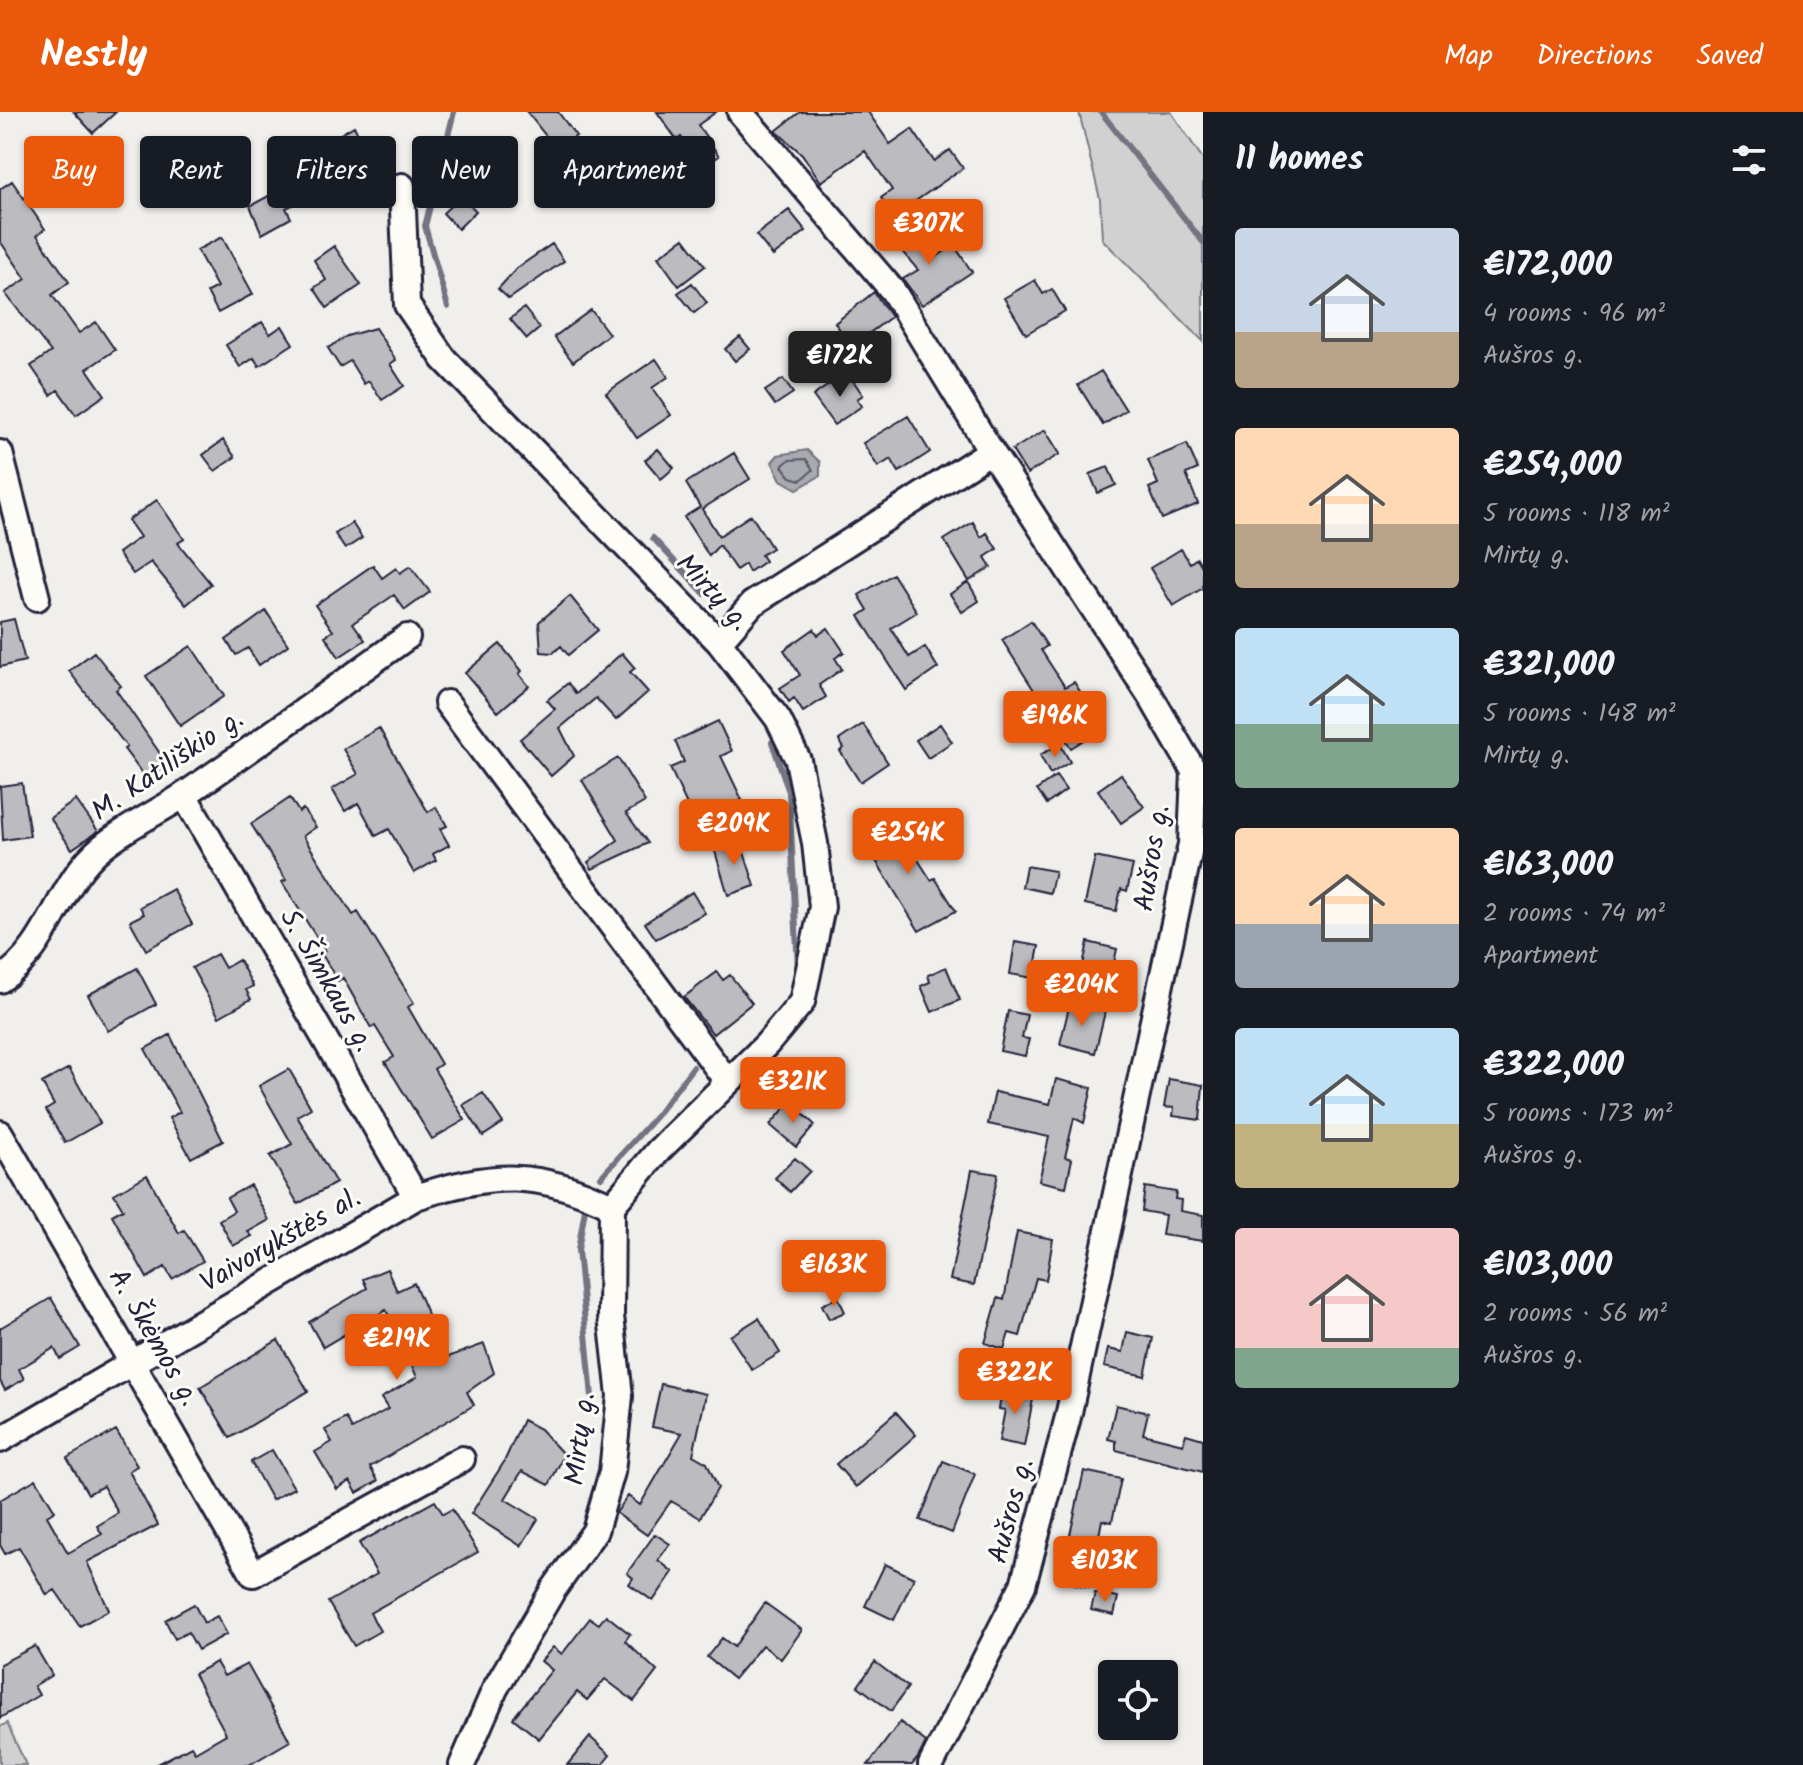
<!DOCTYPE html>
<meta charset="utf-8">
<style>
:root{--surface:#171b24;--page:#20242c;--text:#f1f3f6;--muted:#9ea1a6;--accent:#ea580c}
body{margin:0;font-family:Kalam,sans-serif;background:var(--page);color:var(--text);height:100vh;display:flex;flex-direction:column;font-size:30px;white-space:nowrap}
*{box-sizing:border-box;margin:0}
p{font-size:26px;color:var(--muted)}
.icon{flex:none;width:44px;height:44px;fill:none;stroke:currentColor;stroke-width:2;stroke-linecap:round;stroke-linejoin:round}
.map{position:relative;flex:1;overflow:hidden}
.side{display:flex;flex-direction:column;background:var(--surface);width:600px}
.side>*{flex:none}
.hud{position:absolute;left:24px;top:24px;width:760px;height:72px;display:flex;gap:16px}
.tools{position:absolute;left:1098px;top:1548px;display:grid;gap:16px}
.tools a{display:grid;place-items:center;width:80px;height:80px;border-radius:8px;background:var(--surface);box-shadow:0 2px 6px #0004;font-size:40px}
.price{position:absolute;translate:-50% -68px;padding:0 18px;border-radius:8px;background:var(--accent);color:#fff;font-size:26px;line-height:52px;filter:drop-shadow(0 2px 4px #0008)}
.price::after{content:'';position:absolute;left:50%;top:48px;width:24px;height:18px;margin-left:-12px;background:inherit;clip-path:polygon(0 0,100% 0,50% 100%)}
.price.on{background:#222;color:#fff}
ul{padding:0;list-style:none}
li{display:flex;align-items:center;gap:24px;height:200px;padding:0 32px}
li span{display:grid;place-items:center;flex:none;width:224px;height:160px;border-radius:8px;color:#555}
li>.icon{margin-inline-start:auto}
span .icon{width:96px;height:96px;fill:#fffc;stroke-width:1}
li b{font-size:34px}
h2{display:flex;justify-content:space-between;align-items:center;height:96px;padding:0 32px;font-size:34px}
.pill{padding:0 28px;border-radius:8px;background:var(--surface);box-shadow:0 2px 6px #0004;font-size:28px;line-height:72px}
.pill.on{background:var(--accent);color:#fff}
header{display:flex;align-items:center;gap:48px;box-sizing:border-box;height:112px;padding:0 40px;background:var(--accent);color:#fff}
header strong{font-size:38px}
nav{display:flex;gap:44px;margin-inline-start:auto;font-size:28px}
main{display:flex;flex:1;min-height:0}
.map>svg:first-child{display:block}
.green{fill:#d2d1d1;stroke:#7a7a86;stroke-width:2}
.water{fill:#a9a9b0;stroke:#737381;stroke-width:2}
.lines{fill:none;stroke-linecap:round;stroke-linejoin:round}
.shore{stroke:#58586a;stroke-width:2}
.stream{stroke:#737381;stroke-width:6}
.building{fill:#bcbcc0;stroke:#22223b;stroke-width:2}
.street-casing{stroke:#22223b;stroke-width:30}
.street{stroke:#fdfcf7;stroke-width:24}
.labels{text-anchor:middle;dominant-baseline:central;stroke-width:6;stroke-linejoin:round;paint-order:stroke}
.street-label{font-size:28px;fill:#22223b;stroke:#fdfcf7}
</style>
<header>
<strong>Nestly</strong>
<nav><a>Map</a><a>Directions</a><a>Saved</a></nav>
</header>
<main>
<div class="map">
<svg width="1203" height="1653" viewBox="0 0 1203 1653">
<rect width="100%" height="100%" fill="#f0efec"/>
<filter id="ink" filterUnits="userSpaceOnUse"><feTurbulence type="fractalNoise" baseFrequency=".0125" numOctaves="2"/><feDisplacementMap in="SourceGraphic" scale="16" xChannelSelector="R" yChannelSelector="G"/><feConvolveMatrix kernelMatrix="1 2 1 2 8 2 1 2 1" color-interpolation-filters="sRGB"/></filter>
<g filter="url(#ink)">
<path class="green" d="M 1079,0 L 1171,0 L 1203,47 L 1203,229 L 1102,127 L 1100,87 Z
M 7,1611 L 26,1653 L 0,1653 L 0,1615 Z"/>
<path class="water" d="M 807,338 L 820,350 L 820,364 L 797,377 L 781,368 L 772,350 L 778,343 Z"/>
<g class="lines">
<path class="shore" d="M 806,347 L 813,358 L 801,368 L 791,365 L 782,354 L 789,348 Z"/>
<path class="stream" d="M 1101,0 L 1203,130
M 448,195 L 425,114 L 454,0
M 653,426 L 705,482
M 772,630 L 789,680 L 798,856
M 601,1065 L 656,1004 L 693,955
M 585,1097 L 578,1138 L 592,1285"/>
</g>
<path class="building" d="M 74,0 L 116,0 L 93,21 Z
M 527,0 L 558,0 L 576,24 L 557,38 Z
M 657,0 L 716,0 L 698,13 L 719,44 L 702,56 L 681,25 L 677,28 Z
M 800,0 L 868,0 L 890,32 L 912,17 L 934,49 L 950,38 L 963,56 L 894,104 L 881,86 L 892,78 L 865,39 L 821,70 L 802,42 L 776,19 Z
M 354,14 L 369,45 L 326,70 L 328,74 L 320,80 L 286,96 L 291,106 L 262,122 L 250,94 L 291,72 L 286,62 L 327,39 L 324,32 Z
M 597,49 L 615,72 L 596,88 L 577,65 Z
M 12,69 L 45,117 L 37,123 L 69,170 L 52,183 L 79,221 L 96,210 L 115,238 L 87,257 L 105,283 L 76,303 L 58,278 L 51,283 L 31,254 L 51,240 L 5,181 L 26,167 L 0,129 L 0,77 Z
M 461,84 L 476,99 L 458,117 L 443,101 Z
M 789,98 L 806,119 L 773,144 L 756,123 Z
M 900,111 L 932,148 L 954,133 L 972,160 L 922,193 L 903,167 L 918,158 L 887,122 Z
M 222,125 L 253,182 L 218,201 L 207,180 L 217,175 L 197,138 Z
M 684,126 L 705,154 L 679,174 L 658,145 Z
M 552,132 L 564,149 L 509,187 L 498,177 L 517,156 Z
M 334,134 L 361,173 L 327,196 L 314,176 L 326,168 L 314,148 Z
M 1035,168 L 1043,182 L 1052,177 L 1065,199 L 1026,222 L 1004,186 Z
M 692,171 L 707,191 L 694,201 L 678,181 Z
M 874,180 L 891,205 L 852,234 L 835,211 Z
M 524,196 L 540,216 L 527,227 L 510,207 Z
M 591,198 L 609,222 L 573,250 L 554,225 Z
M 262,210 L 270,222 L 282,214 L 293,232 L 259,254 L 254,246 L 240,255 L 226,233 Z
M 375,216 L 396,248 L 390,252 L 404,274 L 382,288 L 369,269 L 364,272 L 350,249 L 340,255 L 328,236 L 347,224 Z
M 740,225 L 750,237 L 735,249 L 725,237 Z
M 656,247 L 668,265 L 652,276 L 671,303 L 637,326 L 606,281 Z
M 1101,259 L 1126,298 L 1103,313 L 1078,273 Z
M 847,260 L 863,283 L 857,287 L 862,294 L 834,313 L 813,284 Z
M 783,267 L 793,281 L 775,293 L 765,279 Z
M 908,304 L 930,340 L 899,360 L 891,347 L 878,355 L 863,331 Z
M 1045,318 L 1060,342 L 1027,362 L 1012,338 Z
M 223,328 L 235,345 L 215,359 L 203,343 Z
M 1187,332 L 1198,357 L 1186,362 L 1198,392 L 1162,407 L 1149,376 L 1158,372 L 1148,348 Z
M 658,337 L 674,356 L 661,367 L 645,348 Z
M 734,341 L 750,367 L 702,397 L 719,424 L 751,403 L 772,436 L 761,443 L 765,449 L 749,460 L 745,452 L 736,458 L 719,433 L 709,444 L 684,405 L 700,395 L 686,371 Z
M 1108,355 L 1116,373 L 1098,381 L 1090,362 Z
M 157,388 L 184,427 L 178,431 L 211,472 L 186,493 L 151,450 L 133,462 L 118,441 L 140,425 L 128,408 Z
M 973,410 L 981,425 L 987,421 L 997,437 L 985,445 L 991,455 L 969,469 L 944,428 Z
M 352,411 L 362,426 L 345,437 L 335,422 Z
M 1181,437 L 1190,451 L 1197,446 L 1203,456 L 1203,476 L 1173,494 L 1150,456 Z
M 373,453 L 382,466 L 396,456 L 400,461 L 410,454 L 430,480 L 405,498 L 394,483 L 353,511 L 365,528 L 339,545 L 325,524 L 333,519 L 315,493 Z
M 893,462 L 917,500 L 891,516 L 909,545 L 925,535 L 938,556 L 906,578 L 859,504 L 868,498 L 859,483 Z
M 968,470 L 979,489 L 962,500 L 950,482 Z
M 570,484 L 598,518 L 568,543 L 561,534 L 553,541 L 541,540 L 539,510 Z
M 266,499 L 288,533 L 259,553 L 248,536 L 236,543 L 226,528 Z
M 14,507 L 25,549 L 0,555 L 0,510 Z
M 1031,509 L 1047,534 L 1041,538 L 1065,575 L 1074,570 L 1103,616 L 1071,636 L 1002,528 Z
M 828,516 L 844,540 L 835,546 L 842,557 L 819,573 L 826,585 L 803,600 L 794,586 L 789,590 L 780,576 L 800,563 L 784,538 L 814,517 L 818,523 Z
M 500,532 L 522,559 L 519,562 L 529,574 L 498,600 L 465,561 Z
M 191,534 L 224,584 L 180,614 L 146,564 Z
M 94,540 L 121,574 L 116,578 L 168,653 L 147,668 L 124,637 L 127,635 L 69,559 Z
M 622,541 L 635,556 L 630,560 L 648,580 L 616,608 L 596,586 L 560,616 L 574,644 L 551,664 L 520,627 L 555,597 L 547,588 L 568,571 L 576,582 Z
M 718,609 L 732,639 L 721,644 L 742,688 L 702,707 L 696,694 L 689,697 L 670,656 L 684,650 L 675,629 Z
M 863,612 L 888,651 L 860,670 L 840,639 L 844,636 L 839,628 Z
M 940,612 L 952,630 L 928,646 L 916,628 Z
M 379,616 L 428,700 L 436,695 L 447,714 L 440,717 L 449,733 L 433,742 L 436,748 L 414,761 L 389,717 L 376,724 L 358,691 L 345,699 L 332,677 L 358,662 L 343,637 Z
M 1060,632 L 1070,650 L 1050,662 L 1040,643 Z
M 618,646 L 645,690 L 626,701 L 648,731 L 592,757 L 588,750 L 618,728 L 582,668 Z
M 1121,662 L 1144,695 L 1121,711 L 1098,678 Z
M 1056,664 L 1066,678 L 1047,692 L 1037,678 Z
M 22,671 L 30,724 L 3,728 L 0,674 Z
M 290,686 L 299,700 L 303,697 L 316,715 L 303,724 L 353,803 L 358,800 L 414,891 L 408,895 L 441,952 L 434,957 L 465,1008 L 432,1027 L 385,950 L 394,945 L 375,914 L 371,916 L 343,866 L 338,869 L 321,841 L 325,839 L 282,770 L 286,768 L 251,712 Z
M 76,688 L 98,719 L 72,737 L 50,706 Z
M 892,707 L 931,768 L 935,766 L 956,799 L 919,819 L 862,726 Z
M 740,728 L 755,774 L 728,783 L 714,736 Z
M 1095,745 L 1133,753 L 1127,779 L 1121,777 L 1116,799 L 1085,792 Z
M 1026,754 L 1055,759 L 1050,781 L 1022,775 Z
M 173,777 L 192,812 L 146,838 L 130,809 L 144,802 L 140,795 Z
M 692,780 L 705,801 L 656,827 L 645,811 Z
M 1015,830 L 1039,834 L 1033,866 L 1010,862 Z
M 1088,830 L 1117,837 L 1111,864 L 1082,858 Z
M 217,842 L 225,856 L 239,848 L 253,874 L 246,878 L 251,887 L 219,905 L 192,856 Z
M 946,855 L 960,888 L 932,900 L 921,874 L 930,870 L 928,863 Z
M 137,856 L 156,892 L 108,919 L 88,883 Z
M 717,860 L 723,868 L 730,863 L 752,891 L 713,922 L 684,885 Z
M 1070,891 L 1105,900 L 1095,941 L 1060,932 Z
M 1008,899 L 1027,903 L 1022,926 L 1029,927 L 1025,944 L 1000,939 Z
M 170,923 L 223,1029 L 191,1046 L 169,1006 L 180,1000 L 145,937 Z
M 69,956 L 100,1011 L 65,1031 L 46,998 L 54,993 L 42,971 Z
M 289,957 L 311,996 L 297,1004 L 336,1071 L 298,1092 L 270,1044 L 292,1032 L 259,974 Z
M 1056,967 L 1092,976 L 1084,1011 L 1074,1006 L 1065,1045 L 1072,1047 L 1066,1075 L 1039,1069 L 1049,1025 L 988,1012 L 995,980 L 1050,992 Z
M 1169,967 L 1203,973 L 1200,1008 L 1173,1004 L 1174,996 L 1164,995 Z
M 483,981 L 503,1011 L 483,1024 L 463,993 Z
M 790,990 L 815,1013 L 796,1035 L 770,1013 Z
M 795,1046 L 810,1059 L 790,1080 L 775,1066 Z
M 972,1058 L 998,1062 L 974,1173 L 950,1168 Z
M 147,1063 L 179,1121 L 184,1118 L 203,1149 L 172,1167 L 165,1155 L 147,1166 L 112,1103 L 123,1097 L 114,1082 Z
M 250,1073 L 269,1108 L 248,1120 L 252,1124 L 233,1134 L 219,1108 L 234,1099 L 227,1086 Z
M 1145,1075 L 1176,1080 L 1175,1087 L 1181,1088 L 1180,1099 L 1203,1103 L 1203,1129 L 1162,1123 L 1165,1103 L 1142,1099 Z
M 1017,1120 L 1053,1127 L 1046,1168 L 1036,1166 L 1020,1224 L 1009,1221 L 1004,1237 L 985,1231 L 998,1186 L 1004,1188 Z
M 387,1157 L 397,1179 L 414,1171 L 430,1208 L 423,1211 L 440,1248 L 484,1232 L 494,1261 L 467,1280 L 474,1293 L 370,1355 L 378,1369 L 357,1381 L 350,1369 L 337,1377 L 315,1340 L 332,1330 L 325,1318 L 346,1306 L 352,1317 L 388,1297 L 381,1286 L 417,1265 L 386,1198 L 323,1235 L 309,1210 L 367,1176 L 363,1167 Z
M 838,1185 L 845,1200 L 829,1207 L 822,1193 Z
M 51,1186 L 80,1235 L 60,1247 L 54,1236 L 19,1257 L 24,1267 L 5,1278 L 0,1269 L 0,1216 Z
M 759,1206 L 780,1241 L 752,1258 L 730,1224 Z
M 1127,1220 L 1153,1226 L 1145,1264 L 1104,1255 L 1108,1237 L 1123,1240 Z
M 278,1228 L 308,1279 L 230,1326 L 200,1275 Z
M 661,1272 L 706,1282 L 693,1343 L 707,1351 L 718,1376 L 700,1406 L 671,1389 L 647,1423 L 616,1401 L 628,1384 L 640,1393 L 682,1321 L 652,1315 Z
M 1003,1275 L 1034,1282 L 1024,1334 L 999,1329 L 1005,1298 L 999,1297 Z
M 1116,1293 L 1148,1301 L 1143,1322 L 1183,1332 L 1186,1322 L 1203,1327 L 1203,1360 L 1116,1338 L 1116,1329 L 1108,1327 Z
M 896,1300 L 916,1323 L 856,1375 L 836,1352 Z
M 523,1308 L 540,1317 L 564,1343 L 549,1373 L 522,1359 L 505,1387 L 538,1407 L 521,1434 L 471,1402 L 504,1350 Z
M 116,1318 L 137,1354 L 129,1359 L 158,1413 L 87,1450 L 109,1498 L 80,1514 L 55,1478 L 47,1483 L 19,1435 L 5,1442 L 0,1433 L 0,1388 L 36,1367 L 55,1399 L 47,1404 L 68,1441 L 102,1422 L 97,1414 L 118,1401 L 103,1374 L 88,1382 L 67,1346 Z
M 272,1338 L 294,1376 L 272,1388 L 251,1350 Z
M 943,1349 L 975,1362 L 952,1421 L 920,1408 Z
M 1084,1359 L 1121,1367 L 1112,1410 L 1102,1408 L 1089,1475 L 1060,1469 Z
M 435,1389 L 443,1402 L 452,1397 L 478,1440 L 370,1501 L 380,1519 L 354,1534 L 328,1490 L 377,1462 L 359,1431 Z
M 655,1422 L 670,1432 L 658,1448 L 673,1460 L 653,1489 L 629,1472 L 633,1466 L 627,1461 Z
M 885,1452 L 914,1466 L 894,1508 L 865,1494 Z
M 1095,1481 L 1118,1485 L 1114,1503 L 1091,1498 Z
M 765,1491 L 802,1518 L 781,1547 L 762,1533 L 734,1567 L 707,1545 L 722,1526 L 734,1535 Z
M 194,1492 L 204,1511 L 217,1504 L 227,1522 L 198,1538 L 188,1520 L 175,1527 L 165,1508 Z
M 606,1503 L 630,1522 L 625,1529 L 657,1559 L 634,1589 L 605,1567 L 587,1588 L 577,1580 L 539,1627 L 513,1606 L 552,1558 L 541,1549 L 553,1535 L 562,1542 L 590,1506 L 599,1512 Z
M 35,1534 L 52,1563 L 34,1574 L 39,1583 L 0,1606 L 0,1552 Z
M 216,1550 L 224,1564 L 247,1552 L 290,1629 L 249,1653 L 156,1653 L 191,1634 L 195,1640 L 226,1622 L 194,1562 Z
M 875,1550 L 908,1575 L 891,1599 L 858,1574 Z
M 900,1610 L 926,1630 L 918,1646 L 912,1653 L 868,1653 Z
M 590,1625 L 610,1643 L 602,1653 L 567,1653 Z"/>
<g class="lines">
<g class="street-casing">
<path id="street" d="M 740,0 L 893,179 L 991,339 L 1151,585 L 1194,659 L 1191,732 L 1068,1305 L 1023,1473 L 931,1653
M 402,74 L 407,193 L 444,247 L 719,530 L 778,607 L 798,648 L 815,731 L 822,795 L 802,890 L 767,932 L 659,1038 L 612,1094 L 611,1204 L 620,1284 L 612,1360 L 595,1419 L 553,1478 L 495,1577 L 462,1653
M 0,341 L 37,486
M 719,530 L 752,492 L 991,339
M 447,591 L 727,969
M 184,683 L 416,1085
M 0,868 C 52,834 57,771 102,735 C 126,715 157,701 184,683 C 259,632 333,578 407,525
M 0,1021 L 253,1462 L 462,1347
M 0,1328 L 416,1085 C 493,1060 538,1058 612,1094"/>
</g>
<use href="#street" class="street"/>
</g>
</g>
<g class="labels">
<g class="street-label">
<text transform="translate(712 481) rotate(47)">Mirtų g.</text>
<text transform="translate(168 654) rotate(-34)">M. Katiliškio g.</text>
<text transform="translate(1153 746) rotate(-81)">Aušros g.</text>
<text transform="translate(326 869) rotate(60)">S. Šimkaus g.</text>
<text transform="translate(281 1129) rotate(-30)">Vaivorykštės al.</text>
<text transform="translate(153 1226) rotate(60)">A. Škėmos g.</text>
<text transform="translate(581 1327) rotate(-83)">Mirtų g.</text>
<text transform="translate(1012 1399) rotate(-75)">Aušros g.</text>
</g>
</g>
</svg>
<div class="tools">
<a><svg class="icon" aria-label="locate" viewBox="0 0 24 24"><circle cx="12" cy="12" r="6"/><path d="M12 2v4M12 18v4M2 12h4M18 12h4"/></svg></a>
</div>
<b class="price" style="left:929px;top:155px">€307K</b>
<b class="price on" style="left:840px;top:287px">€172K</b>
<b class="price" style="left:1055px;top:647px">€196K</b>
<b class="price" style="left:734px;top:755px">€209K</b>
<b class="price" style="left:908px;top:764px">€254K</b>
<b class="price" style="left:1082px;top:916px">€204K</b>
<b class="price" style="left:793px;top:1013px">€321K</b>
<b class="price" style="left:834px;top:1196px">€163K</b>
<b class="price" style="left:397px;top:1270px">€219K</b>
<b class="price" style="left:1015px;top:1304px">€322K</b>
<b class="price" style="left:1105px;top:1492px">€103K</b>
<div class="hud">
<a class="pill on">Buy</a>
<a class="pill">Rent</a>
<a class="pill">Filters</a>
<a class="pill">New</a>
<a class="pill">Apartment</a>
</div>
</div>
<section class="side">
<h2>11 homes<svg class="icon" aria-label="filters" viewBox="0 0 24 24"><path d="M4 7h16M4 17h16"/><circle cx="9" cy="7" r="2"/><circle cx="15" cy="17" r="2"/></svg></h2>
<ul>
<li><span style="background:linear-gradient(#c9d6e8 65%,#b9a48a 0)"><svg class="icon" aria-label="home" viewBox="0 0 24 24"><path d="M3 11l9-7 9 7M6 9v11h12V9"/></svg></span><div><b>€172,000</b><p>4 rooms · 96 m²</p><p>Aušros g.</p></div></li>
<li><span style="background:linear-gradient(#ffd9b3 60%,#b9a48a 0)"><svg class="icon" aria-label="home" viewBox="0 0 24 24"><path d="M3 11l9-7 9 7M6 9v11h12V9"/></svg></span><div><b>€254,000</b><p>5 rooms · 118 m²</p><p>Mirtų g.</p></div></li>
<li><span style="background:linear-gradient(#bfe0f5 60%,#7fa58c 0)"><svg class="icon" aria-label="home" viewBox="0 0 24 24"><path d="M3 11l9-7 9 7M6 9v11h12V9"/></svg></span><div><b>€321,000</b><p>5 rooms · 148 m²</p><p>Mirtų g.</p></div></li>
<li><span style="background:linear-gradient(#ffd9b3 60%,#9aa5b1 0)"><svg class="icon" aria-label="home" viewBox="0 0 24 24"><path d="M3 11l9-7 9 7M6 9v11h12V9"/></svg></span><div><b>€163,000</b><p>2 rooms · 74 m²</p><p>Apartment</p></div></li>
<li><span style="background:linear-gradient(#bfe0f5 60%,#c2b280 0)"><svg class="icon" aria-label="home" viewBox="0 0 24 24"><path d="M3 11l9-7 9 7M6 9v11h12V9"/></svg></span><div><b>€322,000</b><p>5 rooms · 173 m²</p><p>Aušros g.</p></div></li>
<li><span style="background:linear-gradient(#f6c9c9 75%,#7fa58c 0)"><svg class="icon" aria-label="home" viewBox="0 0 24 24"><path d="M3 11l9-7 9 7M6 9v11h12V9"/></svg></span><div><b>€103,000</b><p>2 rooms · 56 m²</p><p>Aušros g.</p></div></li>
</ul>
</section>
</main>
